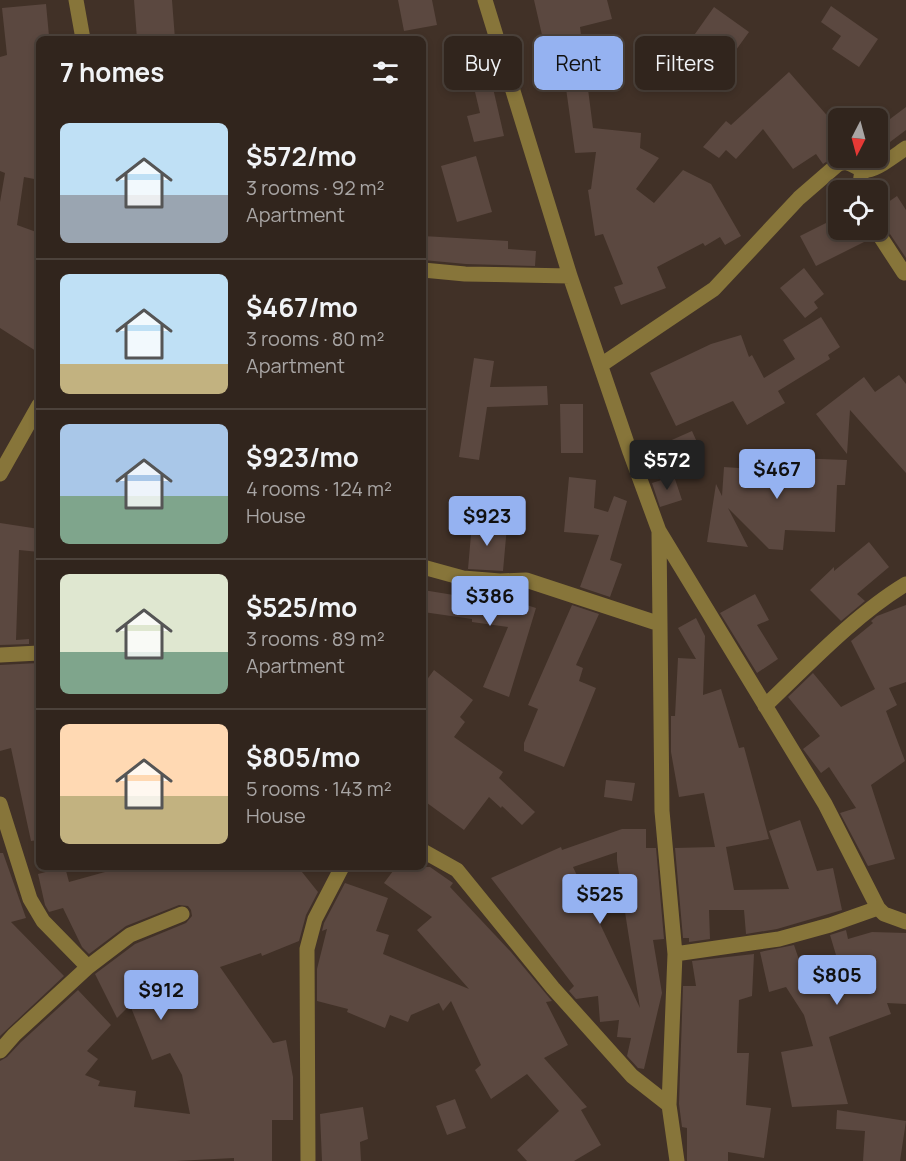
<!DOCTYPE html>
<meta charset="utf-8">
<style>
:root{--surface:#31251d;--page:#3d312a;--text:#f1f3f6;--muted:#a8a5a4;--line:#4c423b;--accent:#95b2f1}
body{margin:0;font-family:Manrope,sans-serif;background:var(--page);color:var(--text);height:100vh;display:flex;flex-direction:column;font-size:22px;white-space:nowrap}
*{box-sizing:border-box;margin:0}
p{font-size:20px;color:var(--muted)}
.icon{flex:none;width:33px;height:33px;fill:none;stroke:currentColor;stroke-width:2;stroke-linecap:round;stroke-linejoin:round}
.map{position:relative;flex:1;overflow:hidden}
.sheet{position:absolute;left:36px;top:36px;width:390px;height:834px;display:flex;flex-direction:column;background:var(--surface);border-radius:9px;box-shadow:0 3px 9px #0003,0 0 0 2px var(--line)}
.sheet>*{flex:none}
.banner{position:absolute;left:444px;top:36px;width:372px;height:54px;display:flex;gap:12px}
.needle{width:39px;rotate:186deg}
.buttons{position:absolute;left:828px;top:108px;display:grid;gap:12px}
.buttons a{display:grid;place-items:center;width:60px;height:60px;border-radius:9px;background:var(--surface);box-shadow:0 3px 9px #0003,0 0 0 2px var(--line);font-size:30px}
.price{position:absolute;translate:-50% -51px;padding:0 14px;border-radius:6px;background:var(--accent);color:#111;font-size:20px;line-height:39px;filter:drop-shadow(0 2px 3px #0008)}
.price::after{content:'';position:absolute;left:50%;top:36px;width:18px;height:14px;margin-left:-9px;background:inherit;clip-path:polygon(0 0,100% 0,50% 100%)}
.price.selected{background:#222;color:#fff}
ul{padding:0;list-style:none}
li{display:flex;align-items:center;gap:18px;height:150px;padding:0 24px}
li+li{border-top:2px solid var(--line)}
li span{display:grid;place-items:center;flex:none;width:168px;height:120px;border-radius:9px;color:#555}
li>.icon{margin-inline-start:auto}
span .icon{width:72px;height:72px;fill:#fffc;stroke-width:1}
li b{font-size:26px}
h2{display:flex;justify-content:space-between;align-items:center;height:72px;padding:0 24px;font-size:26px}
.tag{padding:0 21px;border-radius:9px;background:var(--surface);box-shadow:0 3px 9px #0003,0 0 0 2px var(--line);font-size:21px;line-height:54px}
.tag.selected{background:var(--accent);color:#111}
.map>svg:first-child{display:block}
.building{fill:#5b4840;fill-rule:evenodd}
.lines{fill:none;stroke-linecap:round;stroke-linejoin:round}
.minor{stroke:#87753a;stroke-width:15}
</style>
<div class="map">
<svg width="906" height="1161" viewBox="0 0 906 1161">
<rect width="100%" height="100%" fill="#413127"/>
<path class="building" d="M 134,0 L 172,0 L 175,39 L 137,39 Z
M 398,0 L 432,0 L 437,25 L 404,31 Z
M 534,0 L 607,0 L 612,19 L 580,27 L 593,128 L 641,133 L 640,148 L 659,158 L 636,189 L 654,203 L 683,170 L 711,184 L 741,236 L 725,245 L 720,237 L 705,246 L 703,243 L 657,267 L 666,288 L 621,305 L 614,287 L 623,284 L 603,234 L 595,236 L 588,190 L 591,189 L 596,152 L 575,153 L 560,45 L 545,48 Z
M 46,4 L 49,36 L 39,37 L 39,127 L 35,143 L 39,144 L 39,180 L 24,177 L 17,225 L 39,233 L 39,353 L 0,328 L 0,202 L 5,173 L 0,171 L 0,57 L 7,55 L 2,8 Z
M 831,6 L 878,39 L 859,67 L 832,49 L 841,36 L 821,22 Z
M 714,7 L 749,32 L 713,82 L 678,58 Z
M 789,72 L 838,128 L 838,154 L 823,164 L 816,154 L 793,169 L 763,129 L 736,159 L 726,150 L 719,158 L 703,147 L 726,121 L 731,125 Z
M 493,88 L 504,136 L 474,142 L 467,116 L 480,113 L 475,92 Z
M 906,107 L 906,130 L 878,151 L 878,128 Z
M 476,156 L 492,212 L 457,222 L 441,166 Z
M 897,196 L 906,210 L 906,258 L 884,225 L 878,221 L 878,209 Z
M 838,217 L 838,230 L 866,230 L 870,239 L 816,266 L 800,236 Z
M 423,236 L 508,241 L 508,249 L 536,251 L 535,266 L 466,264 L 423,260 Z
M 804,268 L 824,294 L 814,302 L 818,308 L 805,318 L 780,288 Z
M 821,317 L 840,347 L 828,355 L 830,359 L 778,391 L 785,403 L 747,425 L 733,401 L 676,426 L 650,373 L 711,344 L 741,335 L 749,357 L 752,355 L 764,378 L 795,359 L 783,340 Z
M 474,358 L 494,361 L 490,387 L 547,386 L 548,405 L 487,407 L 479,460 L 459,457 Z
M 899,375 L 906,384 L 906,473 L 850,410 L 847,454 L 816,414 L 864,377 L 875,392 Z
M 560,404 L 583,404 L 583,453 L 561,453 Z
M 692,431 L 701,451 L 664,467 L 656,447 Z
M 771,450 L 793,453 L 793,458 L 847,460 L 845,485 L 837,485 L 835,532 L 785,530 L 783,550 L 769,549 L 728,508 L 748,547 L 707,542 L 716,484 L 722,496 L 724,467 L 769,470 Z
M 674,476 L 682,500 L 660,507 L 652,483 Z
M 569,477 L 596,480 L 594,508 L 608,512 L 614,496 L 627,501 L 610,560 L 622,564 L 610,597 L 580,587 L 599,535 L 564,532 Z
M 0,523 L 39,529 L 39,552 L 19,550 L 16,640 L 29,639 L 29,644 L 0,645 Z
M 472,523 L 507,526 L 503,571 L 468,569 Z
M 869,542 L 889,567 L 857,594 L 865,601 L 841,621 L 810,590 L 834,567 L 834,571 Z
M 467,588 L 508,591 L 507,599 L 536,608 L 509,697 L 483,687 L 508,627 L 472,622 L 472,619 L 423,612 L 423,590 L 466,597 Z
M 755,594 L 769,620 L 757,625 L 778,659 L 757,673 L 720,613 Z
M 572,605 L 599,614 L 576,665 L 583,668 L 579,681 L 596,688 L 564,767 L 524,751 L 524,743 L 538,709 L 528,705 Z
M 906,605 L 906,682 L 889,688 L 897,705 L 886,711 L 905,761 L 871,785 L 895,859 L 868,866 L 840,813 L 856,808 L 829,767 L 821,773 L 803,749 L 820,736 L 788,697 L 813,673 L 841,707 L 875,689 L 851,641 L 873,623 L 871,621 L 877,616 Z
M 696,618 L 705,636 L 703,695 L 721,689 L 739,748 L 744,747 L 769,839 L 726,847 L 734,890 L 789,889 L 769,831 L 800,820 L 817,871 L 833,868 L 842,910 L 777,929 L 746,934 L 744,910 L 709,910 L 710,939 L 689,942 L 689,938 L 683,938 L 675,848 L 715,847 L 704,793 L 679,797 L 671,752 L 671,716 L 675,716 L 678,658 L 696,659 L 678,628 Z
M 39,663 L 39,840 L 31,841 L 11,748 L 0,751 L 0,665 Z
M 434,670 L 473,700 L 460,717 L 465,722 L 454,737 L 503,772 L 499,778 L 535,812 L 522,825 L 502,806 L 501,808 L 489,797 L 464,830 L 423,800 L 423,685 Z
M 606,780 L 635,783 L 632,801 L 604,797 Z
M 622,829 L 646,829 L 646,848 L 656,848 L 664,939 L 653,940 L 662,993 L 644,1069 L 638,1068 L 627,1056 L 631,1038 L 617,1037 L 619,1020 L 600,1022 L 598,996 L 576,999 L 569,991 L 574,986 L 491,878 L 561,847 L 562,850 ZM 617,852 L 617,861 L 640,1008 L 573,867 Z
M 0,853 L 3,853 L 26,918 L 11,922 L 64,976 L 0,1036 Z
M 65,867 L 69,882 L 105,872 L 105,867 L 298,867 L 318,892 L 306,915 L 299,941 L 262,956 L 261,953 L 220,967 L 273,1043 L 286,1040 L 293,1077 L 293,1120 L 272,1120 L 272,1161 L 234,1161 L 234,1158 L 176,1161 L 0,1161 L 0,1061 L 7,1057 L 21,1042 L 78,990 L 111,1025 L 87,1051 L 98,1059 L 85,1075 L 100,1081 L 98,1086 L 136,1091 L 134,1107 L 190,1114 L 182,1075 L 170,1053 L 152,1060 L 130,1005 L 117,1018 L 95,974 L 135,944 L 186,923 L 192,916 L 191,910 L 188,906 L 179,905 L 126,926 L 89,954 L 82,947 L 63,908 L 49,912 L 45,905 L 38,874 Z
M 396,867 L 430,867 L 453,883 L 450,887 L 511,952 L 552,1001 L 546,1002 L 568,1045 L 544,1058 L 587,1107 L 581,1110 L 601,1145 L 574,1161 L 527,1161 L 517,1150 L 559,1111 L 527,1074 L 491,1099 L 475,1070 L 481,1065 L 451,1001 L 443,1011 L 439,1003 L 411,1015 L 408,1022 L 390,1015 L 385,1028 L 347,1012 L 348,1009 L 317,1001 L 317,969 L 327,929 L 322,931 L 324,923 L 345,883 L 388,898 L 376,931 L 389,935 L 383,954 L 469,989 L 417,930 L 432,917 L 384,883 Z
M 846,930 L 848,939 L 872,932 L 906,933 L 906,1004 L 887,1003 L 891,1014 L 829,1037 L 848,1104 L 792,1107 L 781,1052 L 813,1046 L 804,1015 L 786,987 L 769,992 L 760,952 L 794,945 L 809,989 L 842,975 L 830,935 Z
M 754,954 L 752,996 L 739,1000 L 737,1053 L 749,1053 L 746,1105 L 771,1108 L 764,1158 L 728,1152 L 728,1161 L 687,1161 L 687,1128 L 682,1127 L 679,1104 L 683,986 L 696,986 L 692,961 Z
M 455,1099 L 466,1128 L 447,1135 L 436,1106 Z
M 363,1107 L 368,1139 L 360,1142 L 361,1161 L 322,1161 L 320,1114 Z
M 837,1110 L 906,1121 L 900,1161 L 863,1161 L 865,1131 L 836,1129 Z"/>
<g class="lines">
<path class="minor" d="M 76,0 L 83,39
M 485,0 L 570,276 L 630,452 L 659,531 L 825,804 L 878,908 L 884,914 L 906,922
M 859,190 L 862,170
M 876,230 L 904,273
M 423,270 L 465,274 L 570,276
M 601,365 L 714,289 L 799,198 L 837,165 C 850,157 856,172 868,170 C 878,169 897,154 906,148
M 0,474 L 39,405
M 659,532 L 662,811 L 675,954 L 669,1105 L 677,1161
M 423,567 L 463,578 L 500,581 L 526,580 L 660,624
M 0,655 L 39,653
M 765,706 C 807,666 856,614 906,584
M 0,804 L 30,899 L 43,921 L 88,967
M 423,851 L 457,870 L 553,988 L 632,1076 L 669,1105
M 675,954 L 779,939 L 830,925 L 878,908
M 0,1051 L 14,1035 L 88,967 L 130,935 L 182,914
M 308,1161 L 307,949 L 315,919 L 342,867"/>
</g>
</svg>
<div class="buttons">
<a><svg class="needle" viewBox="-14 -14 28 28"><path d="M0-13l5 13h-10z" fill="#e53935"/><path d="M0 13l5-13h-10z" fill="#a8a5a4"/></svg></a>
<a><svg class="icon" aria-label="locate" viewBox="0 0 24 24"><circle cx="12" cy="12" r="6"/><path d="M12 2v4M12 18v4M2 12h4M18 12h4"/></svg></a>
</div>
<b class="price selected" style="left:667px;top:491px">$572</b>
<b class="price" style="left:777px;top:500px">$467</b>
<b class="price" style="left:487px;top:547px">$923</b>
<b class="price" style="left:490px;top:627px">$386</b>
<b class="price" style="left:600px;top:925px">$525</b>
<b class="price" style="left:837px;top:1006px">$805</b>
<b class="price" style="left:161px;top:1021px">$912</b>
<div class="banner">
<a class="tag">Buy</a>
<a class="tag selected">Rent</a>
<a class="tag">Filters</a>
</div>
<section class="sheet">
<h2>7 homes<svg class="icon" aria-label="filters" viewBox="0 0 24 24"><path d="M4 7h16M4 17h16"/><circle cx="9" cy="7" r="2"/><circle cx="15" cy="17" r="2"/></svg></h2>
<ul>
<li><span style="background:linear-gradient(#bfe0f5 60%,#9aa5b1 0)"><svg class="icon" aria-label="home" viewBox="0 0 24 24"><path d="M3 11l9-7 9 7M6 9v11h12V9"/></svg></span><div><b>$572/mo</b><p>3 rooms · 92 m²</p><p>Apartment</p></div></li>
<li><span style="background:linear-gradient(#bfe0f5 75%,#c2b280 0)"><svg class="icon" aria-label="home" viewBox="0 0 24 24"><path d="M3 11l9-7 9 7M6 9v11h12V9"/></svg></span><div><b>$467/mo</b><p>3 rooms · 80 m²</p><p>Apartment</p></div></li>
<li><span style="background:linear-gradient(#a9c7e8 60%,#7fa58c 0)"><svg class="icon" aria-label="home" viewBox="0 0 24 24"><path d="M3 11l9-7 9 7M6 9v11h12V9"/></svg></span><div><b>$923/mo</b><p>4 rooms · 124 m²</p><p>House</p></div></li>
<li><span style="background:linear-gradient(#dfe7d0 65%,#7fa58c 0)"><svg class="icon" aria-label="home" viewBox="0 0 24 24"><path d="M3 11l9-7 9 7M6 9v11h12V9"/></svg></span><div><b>$525/mo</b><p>3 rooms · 89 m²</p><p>Apartment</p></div></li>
<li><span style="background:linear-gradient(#ffd9b3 60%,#c2b280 0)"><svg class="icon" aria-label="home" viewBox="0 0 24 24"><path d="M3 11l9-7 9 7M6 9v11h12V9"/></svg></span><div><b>$805/mo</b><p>5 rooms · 143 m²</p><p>House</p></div></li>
</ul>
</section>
</div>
